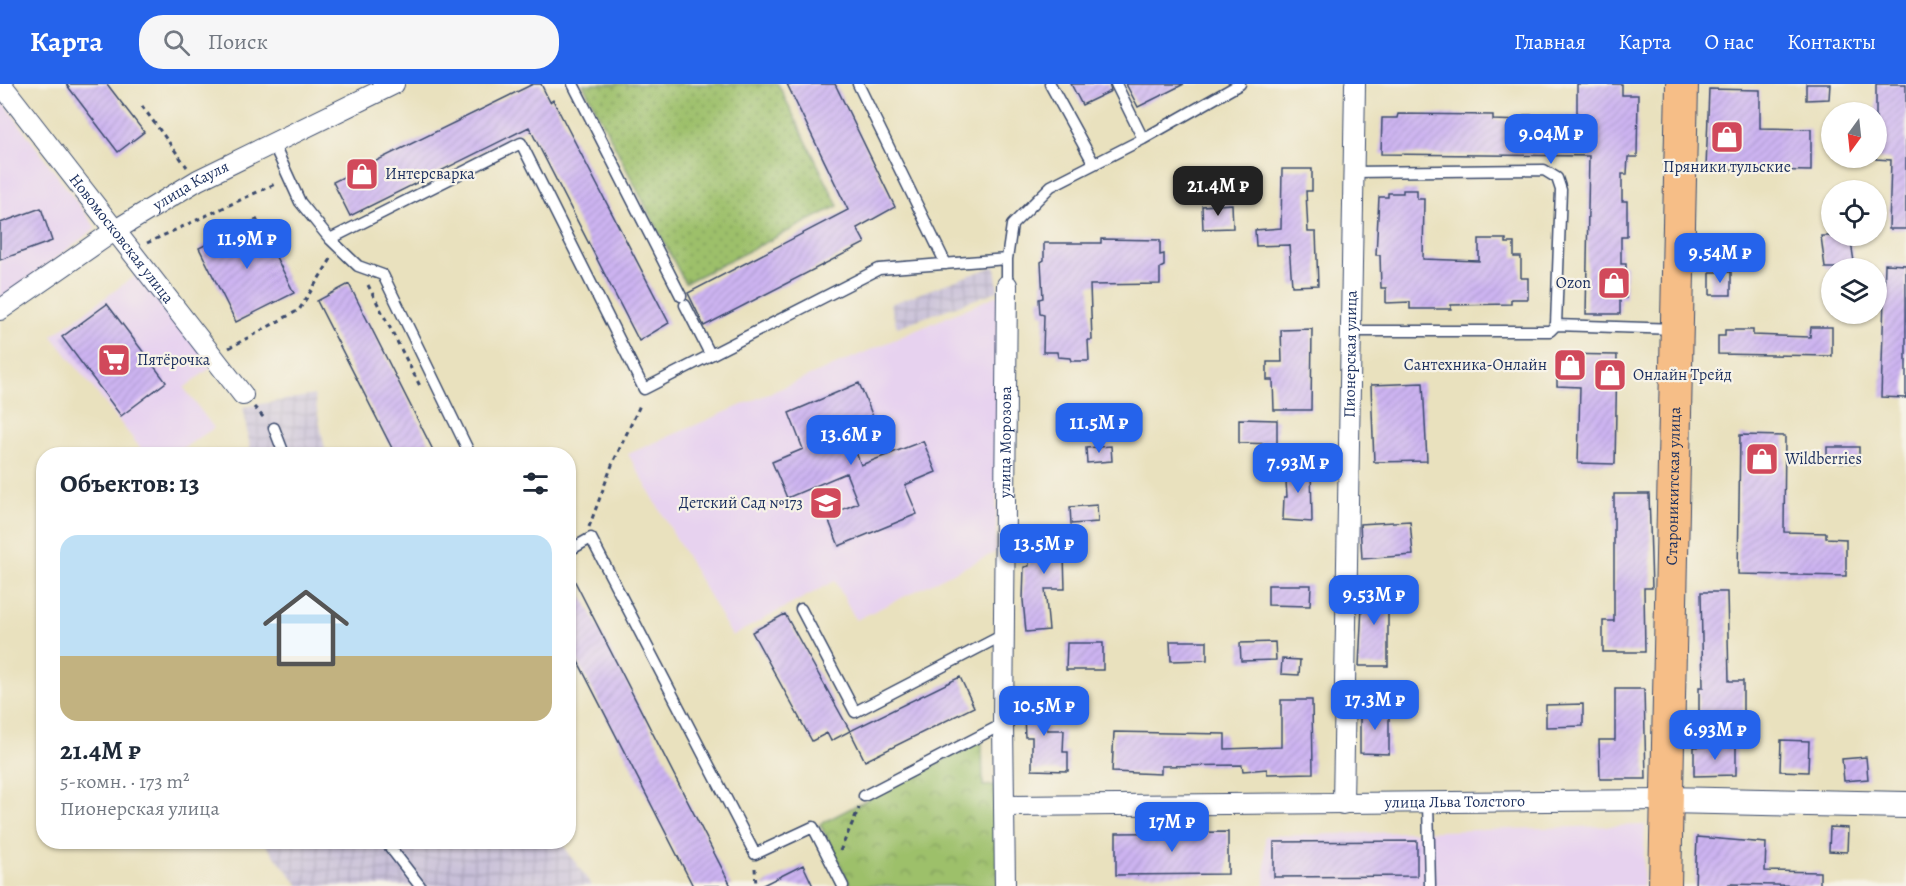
<!DOCTYPE html>
<html lang="ru">
<meta charset="utf-8">
<style>
:root{--surface:#fff;--page:#f6f6f7;--text:#1f2937;--muted:#747a83;--accent:#2563eb}
body{margin:0;font-family:Alegreya,serif;background:var(--page);color:var(--text);height:100vh;display:flex;flex-direction:column;font-size:22px;white-space:nowrap}
*{box-sizing:border-box;margin:0}
p{font-size:20px;color:var(--muted)}
.icon{flex:none;width:33px;height:33px;fill:none;stroke:currentColor;stroke-width:2;stroke-linecap:round;stroke-linejoin:round}
.map{position:relative;flex:1;overflow:hidden}
.details{position:absolute;left:36px;top:363px;width:540px;height:402px;display:flex;flex-direction:column;background:var(--surface);border-radius:24px;box-shadow:0 2px 4px #0004}
.details>*{flex:none}
.needle{width:39px;rotate:195deg}
.tools{position:absolute;left:1821px;top:18px;display:grid;gap:12px}
.tools a{display:grid;place-items:center;width:66px;height:66px;border-radius:50%;background:var(--surface);box-shadow:0 2px 4px #0004;font-size:30px}
.price{position:absolute;translate:-50% -51px;padding:0 14px;border-radius:12px;background:var(--accent);color:#fff;font-size:20px;line-height:39px;filter:drop-shadow(0 2px 3px #0008)}
.price::after{content:'';position:absolute;left:50%;top:36px;width:18px;height:14px;margin-left:-9px;background:inherit;clip-path:polygon(0 0,100% 0,50% 100%)}
.price.on{background:#222;color:#fff}
ul{padding:0;list-style:none}
li{display:grid;align-content:center;gap:12px;height:318px;padding:0 24px}
li span{display:grid;place-items:center;height:186px;border-radius:18px;color:#555}
li>.icon{margin-inline-start:auto}
span .icon{width:108px;height:108px;fill:#fffc;stroke-width:1}
li b{font-size:26px}
h2{display:flex;justify-content:space-between;align-items:center;height:72px;padding:0 24px;font-size:26px}
header{display:flex;align-items:center;gap:36px;box-sizing:border-box;height:84px;padding:0 30px;background:var(--accent);color:#fff}
header strong{font-size:28px}
nav{display:flex;gap:33px;margin-inline-start:auto;font-size:21px}
.search{width:420px;height:54px;background:var(--page);display:flex;align-items:center;gap:15px;box-sizing:border-box;padding:0 21px;border-radius:24px;color:var(--muted);font-size:22px}
.map>svg:first-child{display:block}
.built{fill:#e7d2ef}
.industrial{fill:url(#industrial-grid)}
.grass{fill:url(#grass-dots);stroke:#5c7864;stroke-width:1.5}
.park{fill:url(#park-crowns);stroke:#5c7864;stroke-width:1.5}
.building{fill:url(#building-hatch)}
.lines{fill:none;stroke-linecap:round;stroke-linejoin:round}
.service-casing{stroke:#3a4a6c;stroke-width:13}
.minor-casing{stroke:#3a4a6c;stroke-width:22}
.tertiary-casing{stroke:#3a4a6c;stroke-width:28}
.primary-casing{stroke:#3a4a6c;stroke-width:34}
.path{stroke:#3a4a6c;stroke-width:3;stroke-dasharray:4.5 4.5;stroke-linecap:butt}
.service{stroke:#fff;stroke-width:10}
.minor{stroke:#fff;stroke-width:20}
.tertiary{stroke:#fff;stroke-width:26}
.primary{stroke:#f6be87;stroke-width:32}
.labels{text-anchor:middle;dominant-baseline:central;stroke-width:4.5;stroke-linejoin:round;paint-order:stroke}
.poi-label{font-size:16px;fill:#1b2f5e;stroke:#f7f3e8;text-anchor:start}
.street-label{font-size:16px;fill:#1b2f5e;stroke:#f7f3e8}
</style>
<header>
<strong>Карта</strong>
<div class="search"><svg class="icon" aria-label="search" viewBox="0 0 24 24"><circle cx="10" cy="10" r="6"/><path d="M15 15l6 6"/></svg>Поиск</div>
<nav><a>Главная</a><a>Карта</a><a>О нас</a><a>Контакты</a></nav>
</header>
<div class="map">
<svg width="1906" height="802" viewBox="0 0 1906 802">
<defs>
<pattern id="industrial-grid" width="8" height="8" patternUnits="userSpaceOnUse" patternTransform="scale(1.5)"><rect width="8" height="8" fill="#c8bfd8"/><path d="M0 4h8M4 0v8" fill="none" stroke="#aba4bc"/></pattern>
<pattern id="grass-dots" width="8" height="8" patternUnits="userSpaceOnUse" patternTransform="scale(1.5)"><rect width="8" height="8" fill="#9dc06b"/><path d="M2 2h.1M6 6h.1" fill="none" stroke="#7f9c5b" stroke-width="1.8" stroke-linecap="round"/></pattern>
<pattern id="park-crowns" width="20" height="18" patternUnits="userSpaceOnUse" patternTransform="scale(1.5)"><rect width="20" height="18" fill="#9dc06b"/><path d="M2 6a3 3 0 1 1 6 0M12 15a3 3 0 1 1 6 0" fill="none" stroke="#7f9c5b"/></pattern>
<pattern id="building-hatch" width="6" height="6" patternUnits="userSpaceOnUse" patternTransform="scale(1.5)"><rect width="6" height="6" fill="#cdb4f1"/><path d="M-1 1l2-2M0 6l6-6M5 7l2-2" fill="none" stroke="#af9bd1"/></pattern>
</defs>
<rect width="100%" height="100%" fill="#f7f3e8"/>
<filter id="ink" filterUnits="userSpaceOnUse"><feTurbulence type="fractalNoise" baseFrequency=".0167" numOctaves="2"/><feDisplacementMap in="SourceGraphic" scale="12" xChannelSelector="R" yChannelSelector="G"/><feConvolveMatrix kernelMatrix="1 2 1 2 8 2 1 2 1" color-interpolation-filters="sRGB"/></filter>
<filter id="wash" filterUnits="userSpaceOnUse"><feTurbulence type="fractalNoise" baseFrequency=".008" numOctaves="4" result="noise"/><feDisplacementMap in="SourceGraphic" scale="24" xChannelSelector="R" yChannelSelector="G"/><feGaussianBlur stdDeviation="1.35" result="paint"/><feColorMatrix in="noise" values="0 0 0 0 0 0 0 0 0 0 0 0 0 0 0 0 0 1.4 0 .05"/><feComposite in="paint" operator="in"/></filter>
<g filter="url(#wash)">
<rect width="100%" height="100%" fill="#e9e1be"/>
<path class="built" d="M 0,14 L 96,144 L 0,216 Z
M 139,189 L 213,282 L 184,304 L 214,344 L 174,370 L 145,370 L 52,252 Z
M 998,211 L 996,468 L 856,536 L 835,497 L 732,552 L 628,370 Z
M 1645,741 L 1643,802 L 1265,802 L 1265,752 Z"/>
<path class="industrial" d="M 995,182 L 998,207 L 897,243 L 890,220 Z
M 314,311 L 326,370 L 251,370 L 243,323 Z
M 263,758 L 561,758 L 592,802 L 297,802 L 298,800 Z"/>
<path class="grass" d="M 583,0 L 778,0 L 838,122 L 685,199 Z"/>
<path class="park" d="M 982,656 L 983,702 L 997,701 L 998,802 L 851,802 L 820,740 Z"/>
<g id="blocks">
<path class="building" d="M 66,0 L 107,0 L 144,48 L 118,68 Z
M 533,0 L 541,0 L 550,18 L 553,16 L 669,239 L 639,257 L 529,43 L 350,132 L 333,98 Z
M 787,0 L 835,0 L 895,123 L 857,144 L 865,159 L 704,242 L 688,209 L 848,126 Z
M 1071,0 L 1109,0 L 1111,7 L 1082,21 Z
M 1126,0 L 1184,0 L 1138,23 Z
M 1577,0 L 1622,0 L 1622,11 L 1638,11 L 1637,73 L 1628,73 L 1627,90 L 1622,90 L 1622,117 L 1627,117 L 1627,153 L 1621,153 L 1621,180 L 1626,180 L 1626,214 L 1620,214 L 1620,230 L 1586,230 L 1589,72 L 1381,70 L 1382,34 L 1397,34 L 1398,30 L 1493,31 L 1493,36 L 1524,37 L 1524,31 L 1577,32 Z
M 1806,0 L 1830,0 L 1829,15 L 1806,16 Z
M 1876,0 L 1906,0 L 1906,145 L 1889,145 L 1891,76 L 1876,75 Z
M 1709,5 L 1760,6 L 1760,44 L 1811,45 L 1811,87 L 1706,85 Z
M 1282,85 L 1312,85 L 1312,107 L 1306,107 L 1308,148 L 1316,148 L 1318,201 L 1292,202 L 1289,161 L 1256,162 L 1255,146 L 1281,144 Z
M 1403,106 L 1417,106 L 1417,115 L 1424,115 L 1423,175 L 1479,177 L 1479,155 L 1506,155 L 1506,159 L 1514,159 L 1514,173 L 1521,173 L 1521,194 L 1528,194 L 1528,215 L 1511,215 L 1511,220 L 1451,221 L 1451,225 L 1410,225 L 1410,218 L 1386,219 L 1386,204 L 1381,204 L 1380,171 L 1376,171 L 1379,113 L 1388,113 L 1388,109 L 1403,109 Z
M 1232,120 L 1233,144 L 1203,145 L 1202,122 Z
M 41,124 L 52,157 L 0,176 L 0,139 Z
M 257,135 L 294,209 L 236,238 L 199,164 Z
M 1821,152 L 1850,152 L 1855,184 L 1825,184 Z
M 1101,155 L 1160,156 L 1160,171 L 1164,170 L 1164,182 L 1160,184 L 1160,200 L 1090,201 L 1092,256 L 1088,256 L 1089,277 L 1071,277 L 1070,274 L 1058,273 L 1057,268 L 1043,268 L 1044,231 L 1040,230 L 1039,215 L 1043,214 L 1041,178 L 1044,176 L 1044,159 L 1101,159 Z
M 1885,180 L 1906,181 L 1906,314 L 1881,313 Z
M 1710,188 L 1731,188 L 1731,211 L 1710,211 Z
M 349,200 L 435,370 L 395,370 L 317,217 Z
M 107,220 L 166,298 L 121,332 L 62,253 Z
M 1811,243 L 1832,243 L 1832,272 L 1718,270 L 1718,252 L 1725,252 L 1725,246 L 1753,246 L 1753,251 L 1810,253 Z
M 1312,245 L 1311,326 L 1274,326 L 1273,296 L 1267,296 L 1267,278 L 1282,278 L 1281,246 Z
M 1557,270 L 1617,271 L 1615,380 L 1578,379 L 1580,303 L 1557,302 Z
M 859,299 L 874,335 L 847,346 L 861,381 L 923,357 L 936,388 L 905,401 L 917,430 L 839,462 L 827,432 L 858,419 L 846,389 L 787,414 L 772,378 L 803,365 L 789,329 Z
M 1423,299 L 1427,377 L 1374,378 L 1371,301 Z
M 1239,335 L 1277,336 L 1277,360 L 1239,359 Z
M 1740,351 L 1785,352 L 1784,448 L 1826,449 L 1826,454 L 1846,455 L 1846,492 L 1738,490 Z
M 1111,362 L 1112,377 L 1087,379 L 1086,364 Z
M 1827,363 L 1859,363 L 1859,379 L 1827,378 Z
M 1311,380 L 1312,438 L 1283,436 L 1284,413 L 1287,413 L 1285,382 Z
M 1614,410 L 1649,410 L 1652,504 L 1644,504 L 1645,568 L 1603,568 L 1603,537 L 1614,537 Z
M 1097,421 L 1098,438 L 1071,440 L 1070,423 Z
M 1410,437 L 1413,471 L 1362,475 L 1360,440 Z
M 1073,448 L 1074,470 L 1064,471 L 1065,505 L 1045,505 L 1049,546 L 1026,548 L 1023,516 L 1024,483 L 1029,482 L 1028,449 Z
M 568,484 L 731,802 L 693,802 L 568,558 Z
M 1268,501 L 1311,501 L 1310,522 L 1268,521 Z
M 1363,501 L 1388,501 L 1388,582 L 1359,582 Z
M 1701,508 L 1727,508 L 1729,597 L 1743,597 L 1743,630 L 1699,630 L 1699,603 L 1703,603 Z
M 785,530 L 850,647 L 831,657 L 827,649 L 812,657 L 752,548 Z
M 1170,557 L 1207,557 L 1207,576 L 1171,577 Z
M 1275,558 L 1276,576 L 1241,577 L 1240,559 Z
M 1067,559 L 1103,559 L 1103,586 L 1066,586 Z
M 1282,575 L 1300,576 L 1299,591 L 1281,590 Z
M 960,593 L 974,623 L 865,677 L 850,647 Z
M 1615,605 L 1644,605 L 1646,695 L 1600,695 L 1599,656 L 1615,656 Z
M 1023,612 L 1049,614 L 1047,646 L 1064,646 L 1063,668 L 1068,668 L 1068,687 L 1032,686 L 1032,653 L 1025,653 Z
M 1281,616 L 1312,616 L 1313,689 L 1267,690 L 1267,685 L 1243,687 L 1242,681 L 1161,682 L 1161,690 L 1112,688 L 1114,648 L 1225,650 L 1225,665 L 1281,663 Z
M 1583,620 L 1583,642 L 1546,643 L 1546,621 Z
M 1360,625 L 1389,625 L 1389,670 L 1360,669 Z
M 1781,656 L 1809,657 L 1808,688 L 1780,687 Z
M 1736,662 L 1736,691 L 1694,692 L 1694,663 Z
M 1866,673 L 1868,695 L 1844,697 L 1842,675 Z
M 1830,743 L 1848,744 L 1847,768 L 1829,767 Z
M 1228,748 L 1228,790 L 1116,791 L 1116,749 Z
M 1697,753 L 1766,759 L 1765,787 L 1820,788 L 1820,802 L 1729,800 L 1729,802 L 1695,802 Z
M 1417,757 L 1417,792 L 1274,793 L 1274,758 Z
M 803,781 L 813,802 L 761,802 Z"/>
</g>
</g>
<g filter="url(#ink)">
<use href="#blocks" fill-opacity="0" stroke="#3a4a6c" stroke-width="1.5"/>
<g class="lines">
<g class="service-casing">
<path id="service" d="M 573,0 L 681,212
M 858,0 L 946,180
M 1050,0 L 1094,80
M 1116,0 L 1143,55
M 273,59 L 300,118 L 330,155 L 358,182 L 383,191 L 470,370
M 330,155 L 521,59 L 644,305 L 879,185 L 1007,175 L 1007,201
M 1007,175 L 1012,141 L 1051,102 L 1143,55 L 1240,0
M 685,221 L 710,270
M 1556,241 L 1676,245
M 1351,247 L 1550,247 L 1556,241 L 1561,106 L 1557,94 L 1544,86 L 1353,88
M 274,344 L 284,370
M 568,467 L 591,454 L 755,770 L 813,743 L 843,802
M 801,525 L 855,628 L 1005,550
M 864,712 L 1003,640
M 1428,719 L 1430,802
M 386,758 L 420,802"/>
</g>
<g class="minor-casing">
<g id="minor">
<path id="s1" d="M 1,0 L 243,311"/>
<path id="s2" d="M 0,226 L 114,147 L 198,96 L 394,0"/>
<path id="s3" d="M 1343,720 L 1355,0"/>
<path id="s4" d="M 1005,722 L 1666,716"/>
<path id="s5" d="M 1005,802 L 1003,640 L 1007,201"/>
</g>
</g>
<g class="tertiary-casing">
<path id="tertiary" d="M 1666,716 L 1906,721"/>
</g>
<g class="primary-casing">
<g id="primary">
<path id="s6" d="M 1665,802 L 1682,0"/>
</g>
</g>
<path class="path" d="M 142,22 L 187,83
M 147,159 L 277,99
M 368,201 L 420,302
M 229,264 L 299,226 L 331,175
M 254,323 L 264,334
M 589,443 L 612,381 L 641,319
M 840,767 L 859,724
M 755,784 L 756,802"/>
<use href="#service" class="service"/>
<use href="#minor" class="minor"/>
<use href="#tertiary" class="tertiary"/>
<use href="#primary" class="primary"/>
</g>
</g>
<defs>
<g id="shop-square" transform="scale(1.725)"><rect x="-9" y="-9" width="18" height="18" rx="4" fill="#d1495b" stroke="#f7f3e8"/><path d="M-5-2.5h2.3a2.7 3.5 0 0 1 5.4 0H5L5.5 6h-11ZM-1.5-2.5h3a1.5 2.3 0 0 0-3 0Z" fill="#fff"/></g>
<g id="supermarket-square" transform="scale(1.725)"><rect x="-9" y="-9" width="18" height="18" rx="4" fill="#d1495b" stroke="#f7f3e8"/><path d="M-6-5.5h2.5l.6 2H6L4.5 2H-2.5L-4.4-4H-6ZM-1.5 3.2a1.3 1.3 0 1 0 .1 0ZM3 3.2a1.3 1.3 0 1 0 .1 0Z" fill="#fff"/></g>
<g id="school-square" transform="scale(1.725)"><rect x="-9" y="-9" width="18" height="18" rx="4" fill="#d1495b" stroke="#f7f3e8"/><path d="M0-5L7-2L0 1L-7-2ZM-4 1L0 2.5L4 1V4Q0 6-4 4Z" fill="#fff"/></g>
</defs>
<g fill-rule="evenodd">
<use href="#shop-square" x="1727" y="53"/>
<use href="#shop-square" x="362" y="90"/>
<use href="#shop-square" x="1614" y="199"/>
<use href="#supermarket-square" x="114" y="276"/>
<use href="#shop-square" x="1570" y="281"/>
<use href="#shop-square" x="1610" y="291"/>
<use href="#shop-square" x="1762" y="375"/>
<use href="#school-square" x="826" y="419"/>
</g>
<g class="labels">
<g class="poi-label">
<text x="1727" y="83" text-anchor="middle">Пряники тульские</text>
<text x="385" y="90">Интерсварка</text>
<text x="1591" y="199" text-anchor="end">Ozon</text>
<text x="137" y="276">Пятёрочка</text>
<text x="1547" y="281" text-anchor="end">Сантехника-Онлайн</text>
<text x="1633" y="291">Онлайн Трейд</text>
<text x="1785" y="375">Wildberries</text>
<text x="803" y="419" text-anchor="end">Детский Сад №173</text>
</g>
<g class="street-label">
<text stroke="none"><textPath href="#s2" startOffset="228">улица Кауля</textPath></text>
<text stroke="none"><textPath href="#s1" startOffset="196">Новомосковская улица</textPath></text>
<text stroke="none"><textPath href="#s3" startOffset="450">Пионерская улица</textPath></text>
<text stroke="none"><textPath href="#s5" startOffset="444">улица Морозова</textPath></text>
<text stroke="none"><textPath href="#s6" startOffset="400">Староникитская улица</textPath></text>
<text stroke="none"><textPath href="#s4" startOffset="450">улица Льва Толстого</textPath></text>
</g>
</g>
</svg>
<div class="tools">
<a><svg class="needle" viewBox="-14 -14 28 28"><path d="M0-13l5 13h-10z" fill="#e53935"/><path d="M0 13l5-13h-10z" fill="#747a83"/></svg></a>
<a><svg class="icon" aria-label="locate" viewBox="0 0 24 24"><circle cx="12" cy="12" r="6"/><path d="M12 2v4M12 18v4M2 12h4M18 12h4"/></svg></a>
<a><svg class="icon" aria-label="layers" viewBox="0 0 24 24"><path d="M12 4l9 5-9 5-9-5zM3 14l9 5 9-5"/></svg></a>
</div>
<b class="price" style="left:1551px;top:81px">9.04M ₽</b>
<b class="price on" style="left:1218px;top:133px">21.4M ₽</b>
<b class="price" style="left:247px;top:186px">11.9M ₽</b>
<b class="price" style="left:1720px;top:200px">9.54M ₽</b>
<b class="price" style="left:1099px;top:370px">11.5M ₽</b>
<b class="price" style="left:851px;top:382px">13.6M ₽</b>
<b class="price" style="left:1298px;top:410px">7.93M ₽</b>
<b class="price" style="left:1044px;top:491px">13.5M ₽</b>
<b class="price" style="left:1374px;top:542px">9.53M ₽</b>
<b class="price" style="left:1375px;top:647px">17.3M ₽</b>
<b class="price" style="left:1044px;top:653px">10.5M ₽</b>
<b class="price" style="left:1715px;top:677px">6.93M ₽</b>
<b class="price" style="left:1172px;top:769px">17M ₽</b>
<section class="details">
<h2>Объектов: 13<svg class="icon" aria-label="filters" viewBox="0 0 24 24"><path d="M4 7h16M4 17h16"/><circle cx="9" cy="7" r="2"/><circle cx="15" cy="17" r="2"/></svg></h2>
<ul>
<li><span style="background:linear-gradient(#bfe0f5 65%,#c2b280 0)"><svg class="icon" aria-label="home" viewBox="0 0 24 24"><path d="M3 11l9-7 9 7M6 9v11h12V9"/></svg></span><div><b>21.4M ₽</b><p>5-комн. · 173 m²</p><p>Пионерская улица</p></div></li>
</ul>
</section>
</div>
